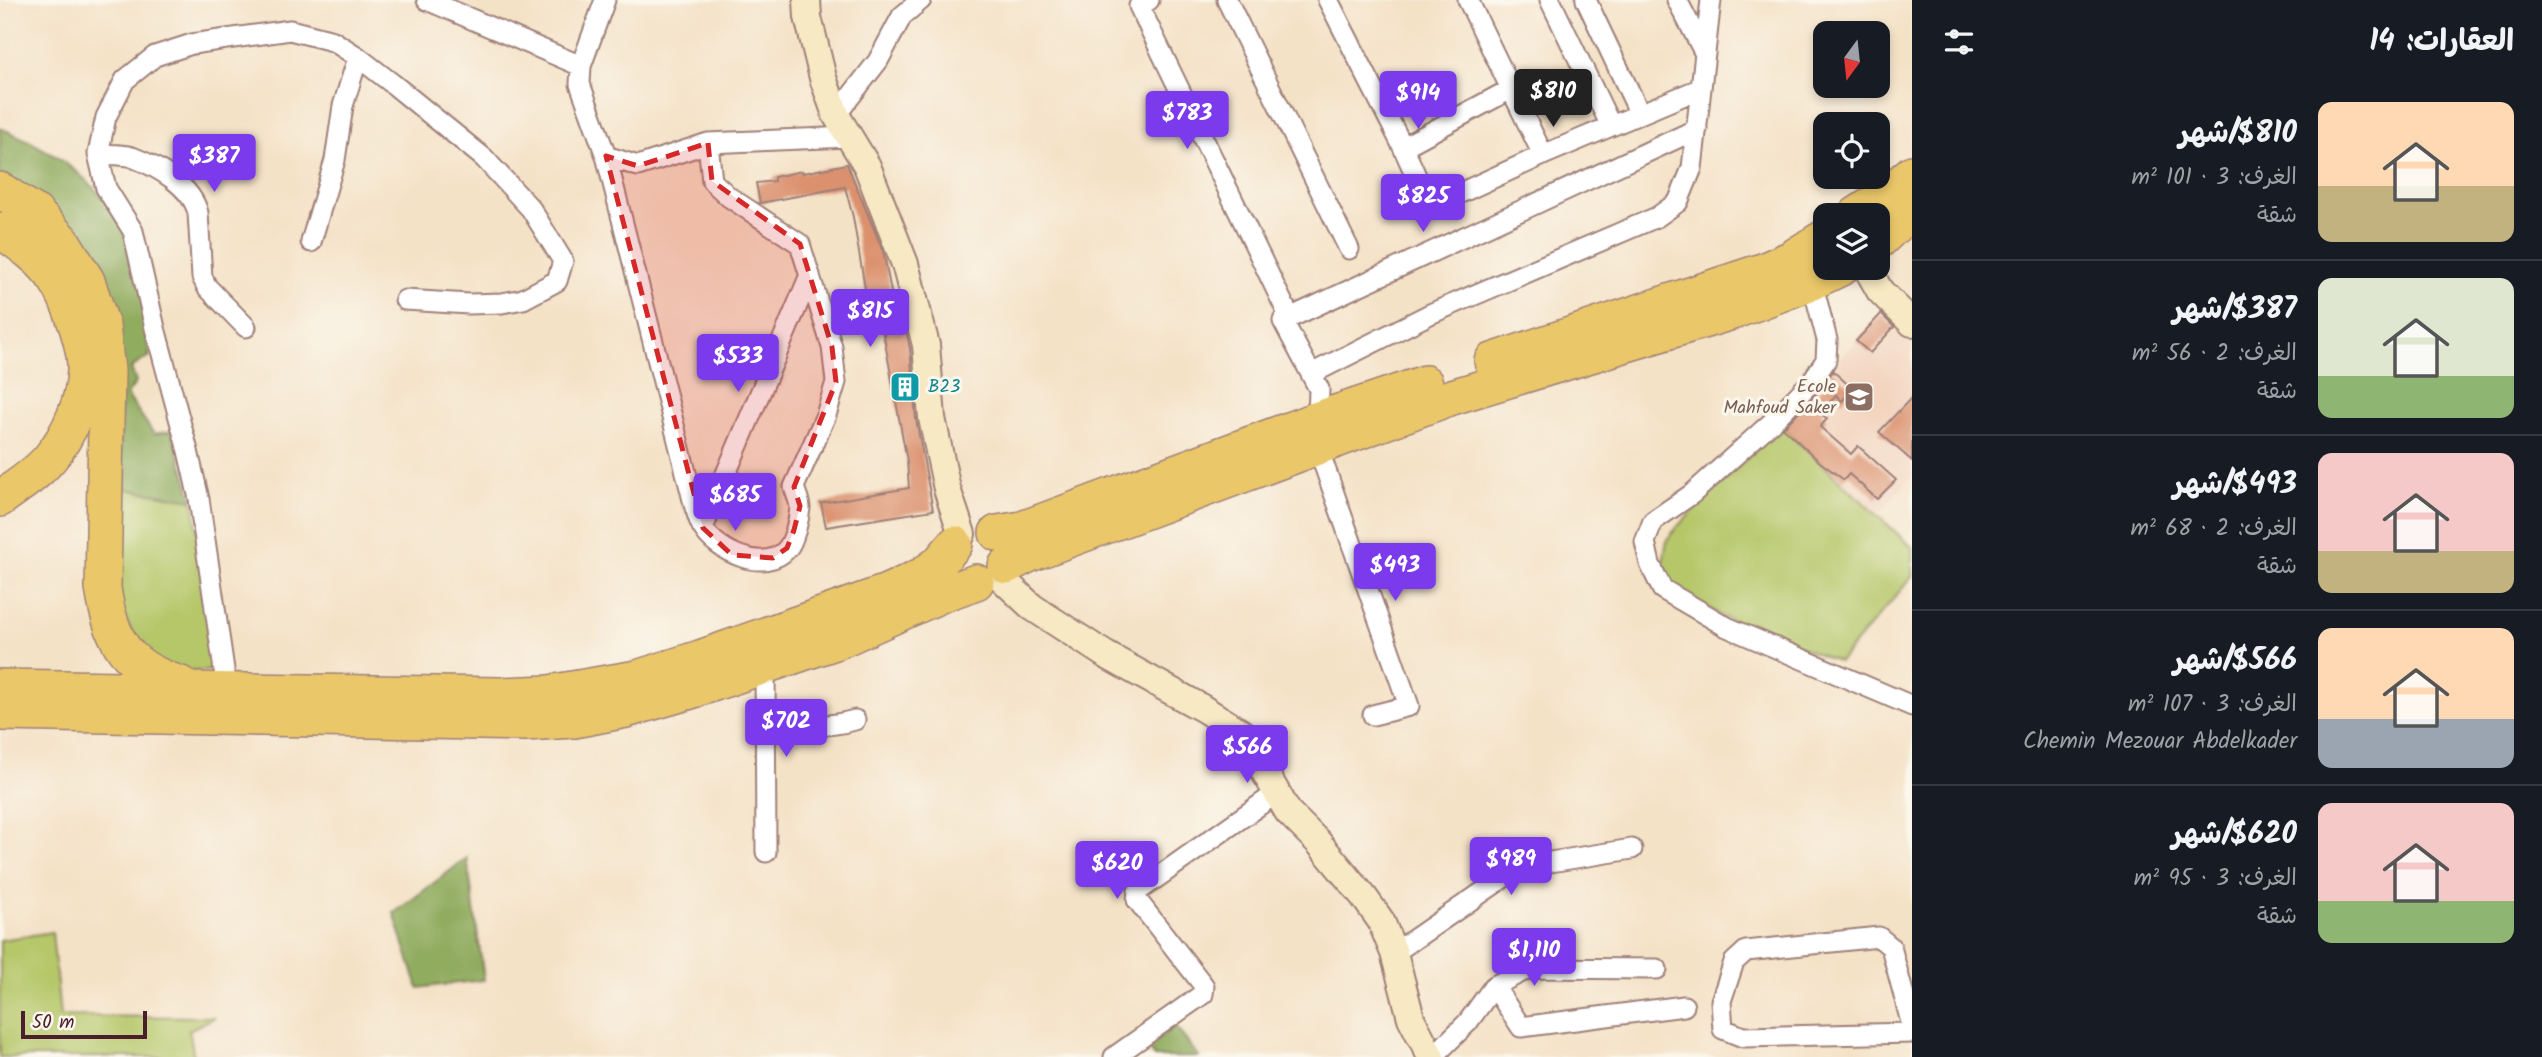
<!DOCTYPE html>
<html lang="ar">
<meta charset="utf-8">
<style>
:root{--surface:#171b24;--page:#242831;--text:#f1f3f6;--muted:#9ea1a6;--line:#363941;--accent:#7c3aed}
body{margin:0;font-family:Kalam,"Playpen Sans Arabic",sans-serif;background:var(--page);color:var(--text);direction:rtl;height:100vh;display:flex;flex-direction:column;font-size:26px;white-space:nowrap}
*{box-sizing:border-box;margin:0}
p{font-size:23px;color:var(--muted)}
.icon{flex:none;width:38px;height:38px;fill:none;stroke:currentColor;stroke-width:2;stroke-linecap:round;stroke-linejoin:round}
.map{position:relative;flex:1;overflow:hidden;direction:ltr}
.panel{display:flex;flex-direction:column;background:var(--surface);width:630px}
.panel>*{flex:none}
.needle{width:46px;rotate:195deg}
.buttons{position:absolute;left:1813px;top:21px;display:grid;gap:14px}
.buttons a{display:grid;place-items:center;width:77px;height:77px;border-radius:14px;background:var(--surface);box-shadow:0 4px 10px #0003;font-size:35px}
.scale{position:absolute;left:21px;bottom:18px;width:126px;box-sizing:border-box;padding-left:7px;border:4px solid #4a1f2b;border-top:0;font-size:19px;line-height:24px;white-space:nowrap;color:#4a1f2b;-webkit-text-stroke:5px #fbf7ec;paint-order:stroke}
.price{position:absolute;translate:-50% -60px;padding:0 16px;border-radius:7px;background:var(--accent);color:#fff;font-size:23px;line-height:46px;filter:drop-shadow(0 2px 4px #0008)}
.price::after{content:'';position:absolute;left:50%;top:42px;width:21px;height:16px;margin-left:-10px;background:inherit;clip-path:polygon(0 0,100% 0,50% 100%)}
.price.current{background:#222;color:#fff}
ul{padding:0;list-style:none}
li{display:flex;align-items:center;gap:21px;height:175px;padding:0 28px}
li+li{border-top:2px solid var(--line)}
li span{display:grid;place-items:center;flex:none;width:196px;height:140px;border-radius:14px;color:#555}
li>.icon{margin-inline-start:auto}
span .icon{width:84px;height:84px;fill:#fffc;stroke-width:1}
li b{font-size:30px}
h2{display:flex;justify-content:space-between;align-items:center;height:84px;padding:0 28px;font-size:30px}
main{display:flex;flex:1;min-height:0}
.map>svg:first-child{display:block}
.built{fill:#f3d4bf}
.green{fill:#b6c76a;stroke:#80734a;stroke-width:2}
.forest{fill:#90ac5e;stroke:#6d6644;stroke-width:2}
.building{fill:#db916e}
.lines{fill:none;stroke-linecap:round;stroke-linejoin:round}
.street-casing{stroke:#9f8079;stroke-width:23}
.secondary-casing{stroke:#9f8079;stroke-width:30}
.highway-casing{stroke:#9f8079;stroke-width:38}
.street{stroke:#fff;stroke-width:19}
.secondary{stroke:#f7e9c3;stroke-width:26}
.highway{stroke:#eac769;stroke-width:35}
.marked{fill:#d62828;fill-opacity:0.2;stroke:#d62828;stroke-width:5;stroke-dasharray:14 9;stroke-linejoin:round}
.labels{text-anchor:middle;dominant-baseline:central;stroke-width:6;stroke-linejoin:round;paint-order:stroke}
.culture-label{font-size:18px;fill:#0d838f;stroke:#fbf7ec;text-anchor:start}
.education-label{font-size:18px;fill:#785e54;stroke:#fbf7ec;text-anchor:end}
</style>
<main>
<section class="panel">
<h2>العقارات: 14<svg class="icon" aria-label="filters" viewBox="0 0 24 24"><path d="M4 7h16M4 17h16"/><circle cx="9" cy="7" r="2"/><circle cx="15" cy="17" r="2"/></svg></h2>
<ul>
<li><span style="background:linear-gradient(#ffd9b3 60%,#c2b280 0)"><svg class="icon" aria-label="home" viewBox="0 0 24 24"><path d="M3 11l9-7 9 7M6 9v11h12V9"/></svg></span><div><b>$810/شهر</b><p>الغرف: 3 · 101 m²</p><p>شقة</p></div></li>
<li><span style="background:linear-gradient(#dfe7d0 70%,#8fb573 0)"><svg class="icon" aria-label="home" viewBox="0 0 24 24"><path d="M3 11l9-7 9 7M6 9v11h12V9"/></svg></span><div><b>$387/شهر</b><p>الغرف: 2 · 56 m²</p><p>شقة</p></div></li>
<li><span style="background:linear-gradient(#f6c9c9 70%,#c2b280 0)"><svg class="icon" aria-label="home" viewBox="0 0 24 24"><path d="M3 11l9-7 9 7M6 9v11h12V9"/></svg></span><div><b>$493/شهر</b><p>الغرف: 2 · 68 m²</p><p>شقة</p></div></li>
<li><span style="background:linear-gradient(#ffd9b3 65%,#9aa5b1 0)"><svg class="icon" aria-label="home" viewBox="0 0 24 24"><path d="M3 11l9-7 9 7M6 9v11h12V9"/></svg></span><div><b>$566/شهر</b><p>الغرف: 3 · 107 m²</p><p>Chemin Mezouar Abdelkader</p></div></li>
<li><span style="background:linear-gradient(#f6c9c9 70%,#8fb573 0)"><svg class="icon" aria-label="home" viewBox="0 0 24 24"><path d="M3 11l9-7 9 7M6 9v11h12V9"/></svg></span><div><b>$620/شهر</b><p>الغرف: 3 · 95 m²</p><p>شقة</p></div></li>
</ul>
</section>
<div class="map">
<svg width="1912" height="1057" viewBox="0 0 1912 1057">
<rect width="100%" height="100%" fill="#fbf7ec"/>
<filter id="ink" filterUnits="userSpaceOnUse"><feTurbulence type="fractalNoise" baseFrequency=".0143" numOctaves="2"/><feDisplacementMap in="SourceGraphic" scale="14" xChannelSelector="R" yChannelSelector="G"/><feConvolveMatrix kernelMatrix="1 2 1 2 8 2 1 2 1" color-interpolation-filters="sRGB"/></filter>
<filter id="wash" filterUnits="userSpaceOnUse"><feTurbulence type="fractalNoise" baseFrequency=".00686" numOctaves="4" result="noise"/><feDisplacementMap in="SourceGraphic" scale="28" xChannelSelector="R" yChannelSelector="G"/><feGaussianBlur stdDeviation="1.57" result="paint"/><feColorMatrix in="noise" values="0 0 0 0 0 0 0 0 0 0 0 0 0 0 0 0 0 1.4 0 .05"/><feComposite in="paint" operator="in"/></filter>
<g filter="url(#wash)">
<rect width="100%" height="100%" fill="#f4e2c7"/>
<path class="built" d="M 1882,312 L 1912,339 L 1912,476 L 1877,515 L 1780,426 Z"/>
<path class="green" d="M 1780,426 L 1912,547 L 1912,577 L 1839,662 L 1723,617 L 1672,586 L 1663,563 L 1667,540 L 1679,525 Z
M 120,488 L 193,500 L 216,668 C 196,677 169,665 148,661 L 117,604 Z
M 52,932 L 60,1016 L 215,1017 L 189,1030 L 194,1057 L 0,1057 L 0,940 Z"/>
<path class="forest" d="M 0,128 C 52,149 101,182 126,234 C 143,270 144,317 150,356 L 131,368 L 136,382 L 127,395 L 154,434 L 172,431 L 193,500 L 120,488 L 121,384 L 117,316 L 100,278 L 0,180 Z
M 467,858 L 484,980 L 418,988 L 394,913 Z
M 1175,1026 L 1199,1057 L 1154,1057 L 1146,1046 Z"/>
<g id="blocks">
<path class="building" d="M 847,164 L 883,251 L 896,317 L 902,316 L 910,348 L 916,419 L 933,510 L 826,527 L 821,503 L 909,488 L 907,461 L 879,310 L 869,312 L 853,217 L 845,187 L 760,203 L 756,183 L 774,181 L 774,177 L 802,171 L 803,173 Z
M 1881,314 L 1894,327 L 1870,353 L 1856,341 Z
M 1833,371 L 1853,389 L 1842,401 L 1836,395 L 1821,413 L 1827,419 L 1820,427 L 1851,454 L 1858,446 L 1896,480 L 1877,499 L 1849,474 L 1844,480 L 1820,462 L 1783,428 L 1821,389 Z
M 1912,397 L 1912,461 L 1879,432 Z"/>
</g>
</g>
<g filter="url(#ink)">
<use href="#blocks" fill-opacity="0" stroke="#9f8079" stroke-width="2"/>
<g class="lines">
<g class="street-casing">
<path id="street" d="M 427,0 L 581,66
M 605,0 L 581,66 L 580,84 L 606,156 L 695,508 C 698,515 699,522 703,528 C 717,552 765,574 787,549 C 794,541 799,519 800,508 C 800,502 796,494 794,487 L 826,415 L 836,382 L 832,347 L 800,244 L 729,197 L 712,181 L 708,143
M 1149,0 L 1139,6 L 1290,318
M 1227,0 L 1349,249
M 1328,0 L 1403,147 L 1430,207 L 1543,155
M 1468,0 L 1543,155 L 1701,88
M 1550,0 L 1611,126
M 1586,0 L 1640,114
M 1677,0 L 1705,54
M 836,115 L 878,61 L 902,16 L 921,0
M 1403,147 L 1511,89
M 98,154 C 109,155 122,154 132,157 C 156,166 192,186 198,213 L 202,277 L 207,287 L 246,327
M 606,156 L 638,166 L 708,143 L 850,137
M 311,242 L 335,160 L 343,106 L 358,57
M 1812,282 L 1827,340 L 1826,360 L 1812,381 L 1772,422 L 1692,494 L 1653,521 L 1645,542 L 1650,564 L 1662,589 L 1727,627 L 1912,706
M 1311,374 L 1430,314 L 1657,217 L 1678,202 L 1692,168 L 1711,0
M 1318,419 L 1319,389 L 1283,321 L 1697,129
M 1318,448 L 1409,706 L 1373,715
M 703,528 L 810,275
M 765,666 L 766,852
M 227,690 L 199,499 L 188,451 L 155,328 L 133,231 L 106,188 L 98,154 L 106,117 L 125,80 L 155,56 L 192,44 L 290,30 L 333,41 L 358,57 L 393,84 L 484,158 L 531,209 L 563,261 L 557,281 L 523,299 L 502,303 L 469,304 L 405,300
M 765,716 C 802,725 817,730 855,720
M 1394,953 L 1519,867 L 1632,849
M 1494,986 L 1521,1027 L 1684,1006
M 1912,1026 L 1891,947 L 1879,937 L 1746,951 L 1734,962 L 1721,1001 L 1723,1029 L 1743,1037 L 1912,1033
M 1114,1057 L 1203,994 L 1204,986 L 1137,900 L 1138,891 L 1278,792
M 1433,1057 L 1468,1022 L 1494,986 L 1530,968 L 1657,969"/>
</g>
<g class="secondary-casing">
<path id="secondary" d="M 807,0 L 808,17 L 823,78 L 836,115 L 867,166 L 905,264 L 926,345 L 932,418 L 947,489 L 962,534
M 1867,268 L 1880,291 L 1912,323
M 999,576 L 1032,607 L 1106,655 L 1202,708 L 1242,733 L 1288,812 L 1318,842 L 1364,897 L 1381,921 L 1394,953 L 1411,1018 L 1431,1057"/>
</g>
<g class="highway-casing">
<path id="highway" d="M 0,190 L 36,213 L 63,242 L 87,281 L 102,326 L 107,371 L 103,588 C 111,642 127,668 181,684
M 1856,215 L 1884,197 L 1912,173
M 0,230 C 20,244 42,259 56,280 C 69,299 86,347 85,370 C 84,401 69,435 50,458 C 36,475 17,486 0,499
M 1878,242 L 1912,210
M 1492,361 L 1765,270 L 1790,259 L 1825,237
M 997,533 L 1022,529 L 1318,419 L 1425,383
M 1006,566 L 1030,554 L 1452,397 L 1732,312 L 1812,282 L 1841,268
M 0,687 L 500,695 L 549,693 L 637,678 L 700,658 L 887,592 L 923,575 L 939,563 L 955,544
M 0,713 L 525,723 L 574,720 L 626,710 L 691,691 L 838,641 L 943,594 L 976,582"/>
</g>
<use href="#street" class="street"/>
<use href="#secondary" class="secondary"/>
<use href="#highway" class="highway"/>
</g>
</g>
<path class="marked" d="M 708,143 L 712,181 L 800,244 L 832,347 L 836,382 L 794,487 L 800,506 L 794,530 L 787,548 L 773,558 L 732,555 L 703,528 L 606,156 L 638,166 Z"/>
<defs>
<g id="building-square" transform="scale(1.575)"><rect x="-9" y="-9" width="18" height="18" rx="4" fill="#0f9aa8" stroke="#fbf7ec"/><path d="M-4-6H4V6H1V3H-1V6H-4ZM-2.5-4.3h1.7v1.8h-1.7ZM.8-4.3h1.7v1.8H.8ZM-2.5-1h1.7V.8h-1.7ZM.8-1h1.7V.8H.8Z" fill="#fff"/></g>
<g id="school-square" transform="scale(1.575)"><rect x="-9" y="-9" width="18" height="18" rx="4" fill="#8d6e63" stroke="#fbf7ec"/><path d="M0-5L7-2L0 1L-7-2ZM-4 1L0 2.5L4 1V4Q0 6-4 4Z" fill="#fff"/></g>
</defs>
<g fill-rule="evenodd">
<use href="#building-square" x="905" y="387"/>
<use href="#school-square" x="1859" y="397"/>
</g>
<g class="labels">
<g class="culture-label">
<text x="928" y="387">B23</text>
</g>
<g class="education-label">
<text x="1836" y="387">Ecole<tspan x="1836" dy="21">Mahfoud Saker</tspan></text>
</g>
</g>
</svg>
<div class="buttons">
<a><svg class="needle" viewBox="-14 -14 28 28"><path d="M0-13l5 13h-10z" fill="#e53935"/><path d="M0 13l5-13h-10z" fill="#9ea1a6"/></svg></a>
<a><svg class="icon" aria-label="locate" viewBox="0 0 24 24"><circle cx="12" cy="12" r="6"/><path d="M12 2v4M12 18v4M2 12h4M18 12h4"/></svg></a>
<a><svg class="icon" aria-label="layers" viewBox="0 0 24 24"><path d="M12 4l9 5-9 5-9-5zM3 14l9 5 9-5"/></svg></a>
</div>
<div class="scale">50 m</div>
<b class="price current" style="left:1553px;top:129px">$810</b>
<b class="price" style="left:1418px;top:131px">$914</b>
<b class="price" style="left:1187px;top:151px">$783</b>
<b class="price" style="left:214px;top:194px">$387</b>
<b class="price" style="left:1423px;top:234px">$825</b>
<b class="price" style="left:870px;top:349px">$815</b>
<b class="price" style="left:738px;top:394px">$533</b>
<b class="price" style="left:735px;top:533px">$685</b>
<b class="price" style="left:1395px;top:603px">$493</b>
<b class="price" style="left:786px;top:759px">$702</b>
<b class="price" style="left:1247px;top:785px">$566</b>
<b class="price" style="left:1511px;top:897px">$989</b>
<b class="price" style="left:1117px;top:901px">$620</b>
<b class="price" style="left:1534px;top:988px">$1,110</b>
</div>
</main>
